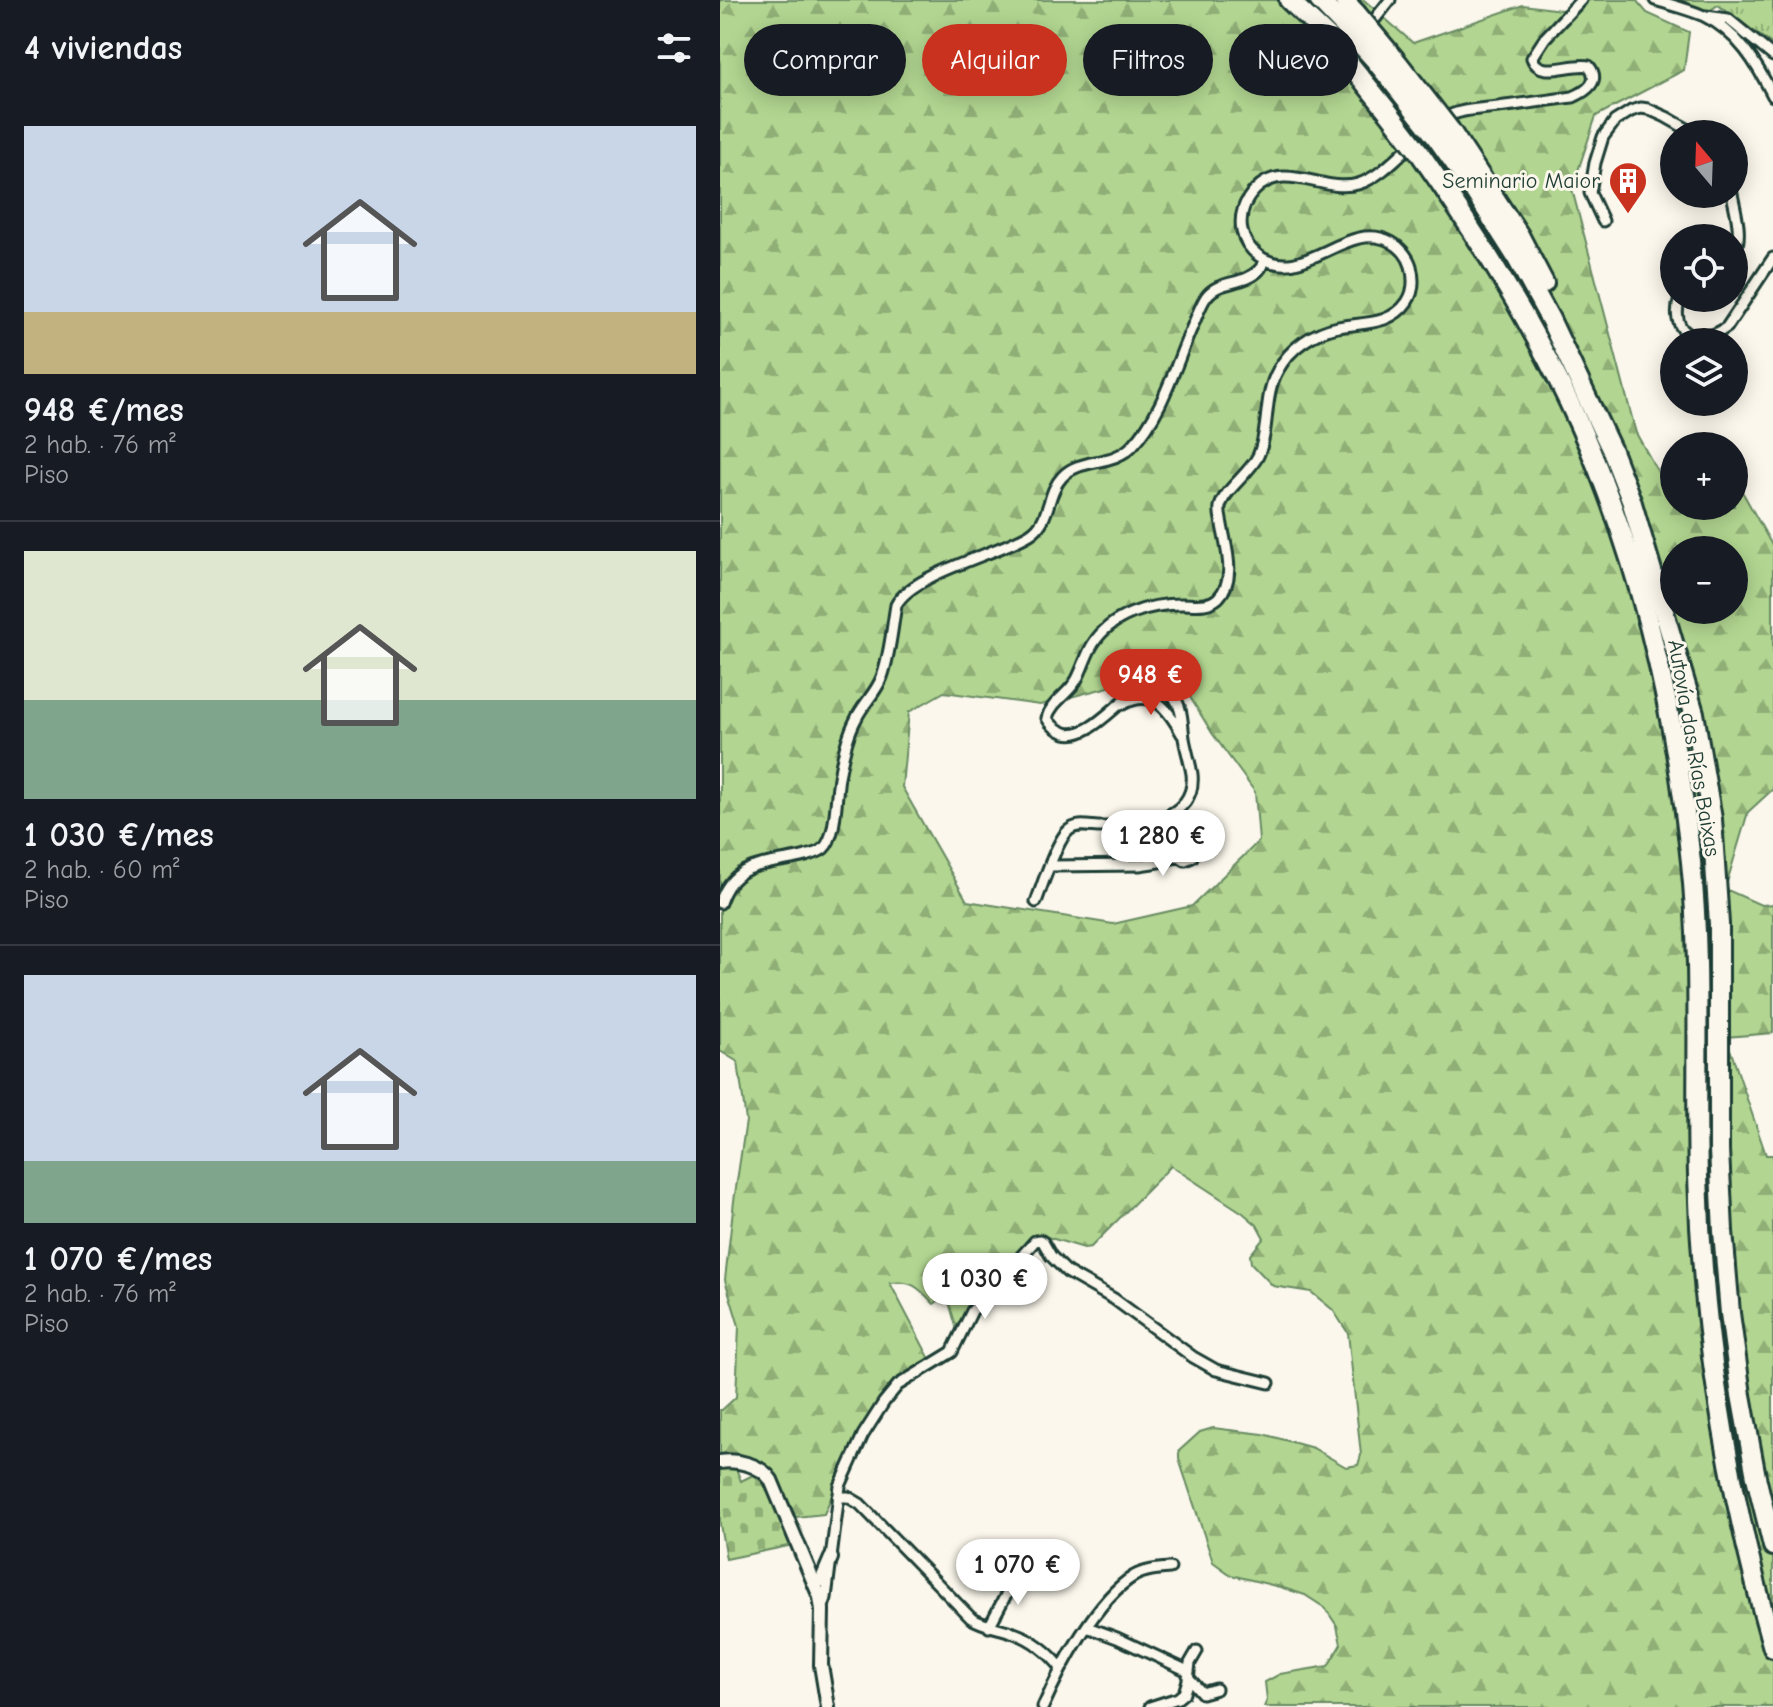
<!DOCTYPE html>
<html lang="es">
<meta charset="utf-8">
<style>
:root{--surface:#171b24;--page:#242831;--text:#f1f3f6;--muted:#9ea1a6;--line:#363941;--accent:#c8321e}
body{margin:0;font-family:"Comic Neue",sans-serif;background:var(--page);color:var(--text);height:100vh;display:flex;flex-direction:column;font-size:30px;white-space:nowrap}
*{box-sizing:border-box;margin:0}
p{font-size:26px;color:var(--muted)}
.icon{flex:none;width:44px;height:44px;fill:none;stroke:currentColor;stroke-width:2;stroke-linecap:round;stroke-linejoin:round}
.map{position:relative;flex:1;overflow:hidden}
.details{display:flex;flex-direction:column;background:var(--surface);width:720px}
.details>*{flex:none}
.hud{position:absolute;left:24px;top:24px;width:760px;height:72px;display:flex;gap:16px}
.needle{width:52px;rotate:341deg}
.fabs{position:absolute;left:940px;top:120px;display:grid;gap:16px}
.fabs a{display:grid;place-items:center;width:88px;height:88px;border-radius:50%;background:var(--surface);box-shadow:0 4px 20px #0003;font-size:40px}
.price{position:absolute;translate:-50% -68px;padding:0 18px;border-radius:28px;background:#fff;color:#222;font-size:26px;line-height:52px;filter:drop-shadow(0 2px 4px #0008)}
.price::after{content:'';position:absolute;left:50%;top:48px;width:24px;height:18px;margin-left:-12px;background:inherit;clip-path:polygon(0 0,100% 0,50% 100%)}
.price.active{background:var(--accent);color:#fff}
ul{padding:0;list-style:none}
li{display:grid;align-content:center;gap:16px;height:424px;padding:0 24px}
li+li{border-top:2px solid var(--line)}
li span{display:grid;place-items:center;height:248px;border-radius:0px;color:#555}
li>.icon{margin-inline-start:auto}
span .icon{width:144px;height:144px;fill:#fffc;stroke-width:1}
li b{font-size:34px}
h2{display:flex;justify-content:space-between;align-items:center;height:96px;padding:0 24px;font-size:34px}
.pill{padding:0 28px;border-radius:36px;background:var(--surface);box-shadow:0 4px 20px #0003;font-size:28px;line-height:72px}
.pill.active{background:var(--accent);color:#fff}
main{display:flex;flex:1;min-height:0}
.map>svg:first-child{display:block}
.grass{fill:url(#grass-tufts);stroke:#688a62;stroke-width:2}
.forest{fill:url(#forest-firs);stroke:#688a62;stroke-width:2;fill-rule:evenodd}
.cemetery{fill:url(#cemetery-stones);stroke:#688a62;stroke-width:2}
.lines{fill:none;stroke-linecap:round;stroke-linejoin:round}
.minor-casing{stroke:#1f3d34;stroke-width:15}
.tertiary-casing{stroke:#1f3d34;stroke-width:18}
.motorway-casing{stroke:#1f3d34;stroke-width:24}
.minor{stroke:#fbf7ec;stroke-width:9}
.tertiary{stroke:#fbf7ec;stroke-width:12}
.motorway{stroke:#fbf7ec;stroke-width:18}
.motorway-bridge-casing{stroke:#1f3d34;stroke-width:24;stroke-linecap:butt}
.motorway-bridge{stroke:#fbf7ec;stroke-width:18}
.labels{text-anchor:middle;dominant-baseline:central;stroke-width:6;stroke-linejoin:round;paint-order:stroke}
.poi-label{font-size:22px;fill:#1f3d34;stroke:#fbf7ec;text-anchor:end}
.street-label{font-size:22px;fill:#1f3d34;stroke:#fbf7ec}
</style>
<main>
<section class="details">
<h2>4 viviendas<svg class="icon" aria-label="filters" viewBox="0 0 24 24"><path d="M4 7h16M4 17h16"/><circle cx="9" cy="7" r="2"/><circle cx="15" cy="17" r="2"/></svg></h2>
<ul>
<li><span style="background:linear-gradient(#c9d6e8 75%,#c2b280 0)"><svg class="icon" aria-label="home" viewBox="0 0 24 24"><path d="M3 11l9-7 9 7M6 9v11h12V9"/></svg></span><div><b>948 €/mes</b><p>2 hab. · 76 m²</p><p>Piso</p></div></li>
<li><span style="background:linear-gradient(#dfe7d0 60%,#7fa58c 0)"><svg class="icon" aria-label="home" viewBox="0 0 24 24"><path d="M3 11l9-7 9 7M6 9v11h12V9"/></svg></span><div><b>1 030 €/mes</b><p>2 hab. · 60 m²</p><p>Piso</p></div></li>
<li><span style="background:linear-gradient(#c9d6e8 75%,#7fa58c 0)"><svg class="icon" aria-label="home" viewBox="0 0 24 24"><path d="M3 11l9-7 9 7M6 9v11h12V9"/></svg></span><div><b>1 070 €/mes</b><p>2 hab. · 76 m²</p><p>Piso</p></div></li>
</ul>
</section>
<div class="map">
<svg width="1053" height="1707" viewBox="0 0 1053 1707">
<defs>
<pattern id="grass-tufts" width="24" height="20" patternUnits="userSpaceOnUse" patternTransform="scale(2)"><rect width="24" height="20" fill="#b2d691"/><path d="M3 7l-1-3M5 7V3M7 7l1-3M15 17l-1-3M17 17v-4M19 17l1-3" fill="none" stroke="#90af77"/></pattern>
<pattern id="forest-firs" width="22" height="20" patternUnits="userSpaceOnUse" patternTransform="scale(2)"><rect width="22" height="20" fill="#b2d691"/><path d="M5 1l3.5 6h-7zM16 11l3.5 6h-7z" fill="#90af77"/></pattern>
<pattern id="cemetery-stones" width="16" height="16" patternUnits="userSpaceOnUse" patternTransform="scale(2)"><rect width="16" height="16" fill="#b2d691"/><path d="M2 7V4a2 2 0 0 1 4 0v3zM10 15v-3a2 2 0 0 1 4 0v3z" fill="#90af77"/></pattern>
</defs>
<rect width="100%" height="100%" fill="#fbf7ec"/>
<filter id="ink" filterUnits="userSpaceOnUse"><feTurbulence type="fractalNoise" baseFrequency=".0125" numOctaves="2"/><feDisplacementMap in="SourceGraphic" scale="16" xChannelSelector="R" yChannelSelector="G"/><feConvolveMatrix kernelMatrix="1 2 1 2 8 2 1 2 1" color-interpolation-filters="sRGB"/></filter>
<g filter="url(#ink)">
<path class="grass" d="M 956,0 L 1053,0 L 1053,45 L 998,5 L 986,13 Z"/>
<path class="forest" d="M 0,0 L 644,0 L 693,43 L 803,5 L 841,10 L 870,0 L 916,0 L 927,13 L 969,32 L 964,70 L 876,116 L 852,189 L 916,433 L 939,474 L 954,472 L 954,506 L 1014,506 L 1014,477 L 1053,547 L 1053,789 L 1028,812 L 1005,889 L 1041,905 L 1053,904 L 1053,1033 L 1006,1037 L 1046,1155 L 1053,1155 L 1053,1707 L 544,1707 L 547,1700 L 545,1682 L 560,1674 L 608,1666 L 621,1644 L 617,1626 L 605,1608 L 585,1595 L 560,1587 L 511,1575 L 493,1562 L 459,1459 L 459,1451 L 480,1432 L 493,1428 L 543,1434 L 593,1448 L 626,1467 L 638,1465 L 641,1455 L 628,1333 L 613,1310 L 591,1292 L 553,1286 L 531,1263 L 530,1255 L 544,1238 L 537,1225 L 523,1213 L 451,1166 L 371,1247 L 364,1248 L 324,1236 L 311,1237 L 256,1301 L 237,1330 L 227,1295 L 214,1304 C 199,1288 193,1280 170,1283 L 211,1361 L 183,1377 L 116,1486 L 104,1514 L 76,1517 L 54,1474 C 40,1455 21,1459 0,1458 L 0,1410 L 2,1410 L 16,1397 L 19,1326 L 5,1280 L 14,1201 L 26,1121 L 18,1062 L 0,1051 ZM 954,550 L 1014,550 L 1014,610 L 954,610 ZM 423,678 L 459,679 L 492,733 L 535,792 L 539,841 L 472,906 L 393,924 L 247,901 L 182,787 L 189,712 L 224,692 L 320,705 Z"/>
<path class="cemetery" d="M 0,1466 L 15,1466 L 21,1481 L 35,1474 L 45,1480 L 73,1545 L 6,1559 L 0,1524 Z"/>
<g class="lines">
<g class="minor-casing">
<path id="minor" d="M 935,0 C 951,5 968,9 984,16 C 1018,32 1037,64 1053,96
M 986,16 L 1008,19 L 1053,56
M 595,79 L 655,19 L 670,0
M 1012,194 C 1016,214 1023,235 1014,255
M 883,221 L 870,193 L 875,163 L 883,137 L 895,121 L 911,111 L 921,108 L 928,109 L 946,117 L 976,134
M 960,298 C 948,334 979,348 1007,327 L 1053,258
M 403,704 C 434,688 448,709 462,734
M 331,866 L 419,865 L 439,862 L 459,856 L 465,860 L 472,857 L 473,849 L 467,845 L 463,845 L 458,851 L 459,856
M 316,902 C 322,886 337,839 349,830 C 358,822 373,828 385,827 C 418,827 477,820 472,774 C 470,762 466,750 464,738 C 462,724 463,709 454,697 C 423,653 382,743 345,733 C 337,730 331,726 327,718 C 331,702 349,694 357,679 C 363,668 366,655 373,644 C 391,615 429,604 462,604 C 474,604 488,607 498,598 C 517,579 506,548 502,525 C 501,519 499,513 500,507 C 504,490 529,474 538,456 C 550,429 543,396 558,370 C 570,348 593,332 618,327 C 643,322 670,326 687,302 C 694,292 694,278 691,266 C 688,256 680,247 671,242 C 626,218 584,287 539,256 C 531,250 524,241 522,231 C 519,216 524,201 535,190 C 565,159 603,194 638,184 C 667,176 694,136 723,119 C 739,109 760,109 778,107 C 803,104 828,100 853,97 C 867,91 881,81 869,66 C 851,62 820,80 812,58 L 825,38 L 861,0
M 0,903 C 14,859 49,866 86,856 C 91,854 98,853 103,849 C 118,836 115,792 120,772 C 123,755 128,734 136,719 C 143,704 156,693 162,677 C 170,655 172,628 176,605 C 193,573 276,555 310,534 C 331,521 326,494 342,477 C 360,457 393,467 413,445 C 443,413 455,365 473,325 C 477,316 480,306 486,297 C 499,279 524,286 539,270 C 542,267 543,263 545,260
M 118,1497 L 128,1497 L 140,1504 L 251,1618 C 266,1627 278,1627 294,1633 C 312,1639 330,1653 341,1668
M 103,1607 L 106,1598 L 120,1486 L 143,1435 L 164,1402 L 178,1385 L 232,1352 L 252,1311 L 315,1241 L 320,1240 L 323,1242 L 331,1256 L 347,1272 L 394,1299 L 473,1357 L 496,1370 L 549,1383
M 269,1627 L 298,1572
M 367,1627 L 397,1638 L 468,1671
M 468,1677 L 482,1693 L 496,1689
M 323,1707 C 340,1668 377,1598 414,1576 C 425,1570 438,1569 450,1568
M 430,1707 L 458,1698 L 464,1693 L 468,1680 L 470,1663 L 477,1651"/>
</g>
<g class="tertiary-casing">
<path id="tertiary" d="M 0,1462 C 17,1459 41,1465 51,1480 L 100,1597 L 102,1610 L 101,1665 L 108,1707
M 95,1584 L 102,1579 L 111,1558"/>
</g>
<g class="motorway-casing">
<path id="motorway" d="M 569,0 L 608,37
M 599,0 L 624,26
M 624,0 L 636,13
M 730,130 L 799,235 L 824,283
M 716,137 L 753,189 L 795,255 L 830,319 L 892,451 L 911,500 L 974,713 L 992,819 L 999,924 L 999,1150 L 1003,1231 L 1010,1313 L 1021,1395 L 1036,1477 L 1053,1546
M 699,152 C 741,212 781,273 816,338 C 905,498 952,681 971,862 C 982,966 975,1072 978,1176 C 982,1337 1009,1494 1053,1648"/>
</g>
<use href="#minor" class="minor"/>
<use href="#tertiary" class="tertiary"/>
<use href="#motorway" class="motorway"/>
<g class="motorway-bridge-casing">
<path id="motorway-bridge" d="M 636,13 L 678,63 L 730,130
M 624,26 L 654,59 L 716,137
M 608,37 L 670,114 L 699,152"/>
</g>
<use href="#motorway-bridge" class="motorway-bridge"/>
</g>
</g>
<defs>
<g id="building-pin" transform="scale(2)"><path d="M0 17L-7.5 6A9.5 9.5 0 1 1 7.5 6Z" fill="#c8321e" stroke="#fbf7ec"/><path d="M-4-6H4V6H1V3H-1V6H-4ZM-2.5-4.3h1.7v1.8h-1.7ZM.8-4.3h1.7v1.8H.8ZM-2.5-1h1.7V.8h-1.7ZM.8-1h1.7V.8H.8Z" fill="#fff"/></g>
</defs>
<g fill-rule="evenodd">
<use href="#building-pin" x="908" y="181"/>
</g>
<g class="labels">
<g class="poi-label">
<text x="880" y="181">Seminario Maior</text>
</g>
<g class="street-label">
<text transform="translate(974 748) rotate(80)">Autovía das Rías Baixas</text>
</g>
</g>
</svg>
<div class="fabs">
<a><svg class="needle" viewBox="-14 -14 28 28"><path d="M0-13l5 13h-10z" fill="#e53935"/><path d="M0 13l5-13h-10z" fill="#9ea1a6"/></svg></a>
<a><svg class="icon" aria-label="locate" viewBox="0 0 24 24"><circle cx="12" cy="12" r="6"/><path d="M12 2v4M12 18v4M2 12h4M18 12h4"/></svg></a>
<a><svg class="icon" aria-label="layers" viewBox="0 0 24 24"><path d="M12 4l9 5-9 5-9-5zM3 14l9 5 9-5"/></svg></a>
<a>+</a>
<a>−</a>
</div>
<b class="price active" style="left:431px;top:717px">948 €</b>
<b class="price" style="left:443px;top:878px">1 280 €</b>
<b class="price" style="left:265px;top:1321px">1 030 €</b>
<b class="price" style="left:298px;top:1607px">1 070 €</b>
<div class="hud">
<a class="pill">Comprar</a>
<a class="pill active">Alquilar</a>
<a class="pill">Filtros</a>
<a class="pill">Nuevo</a>
</div>
</div>
</main>
